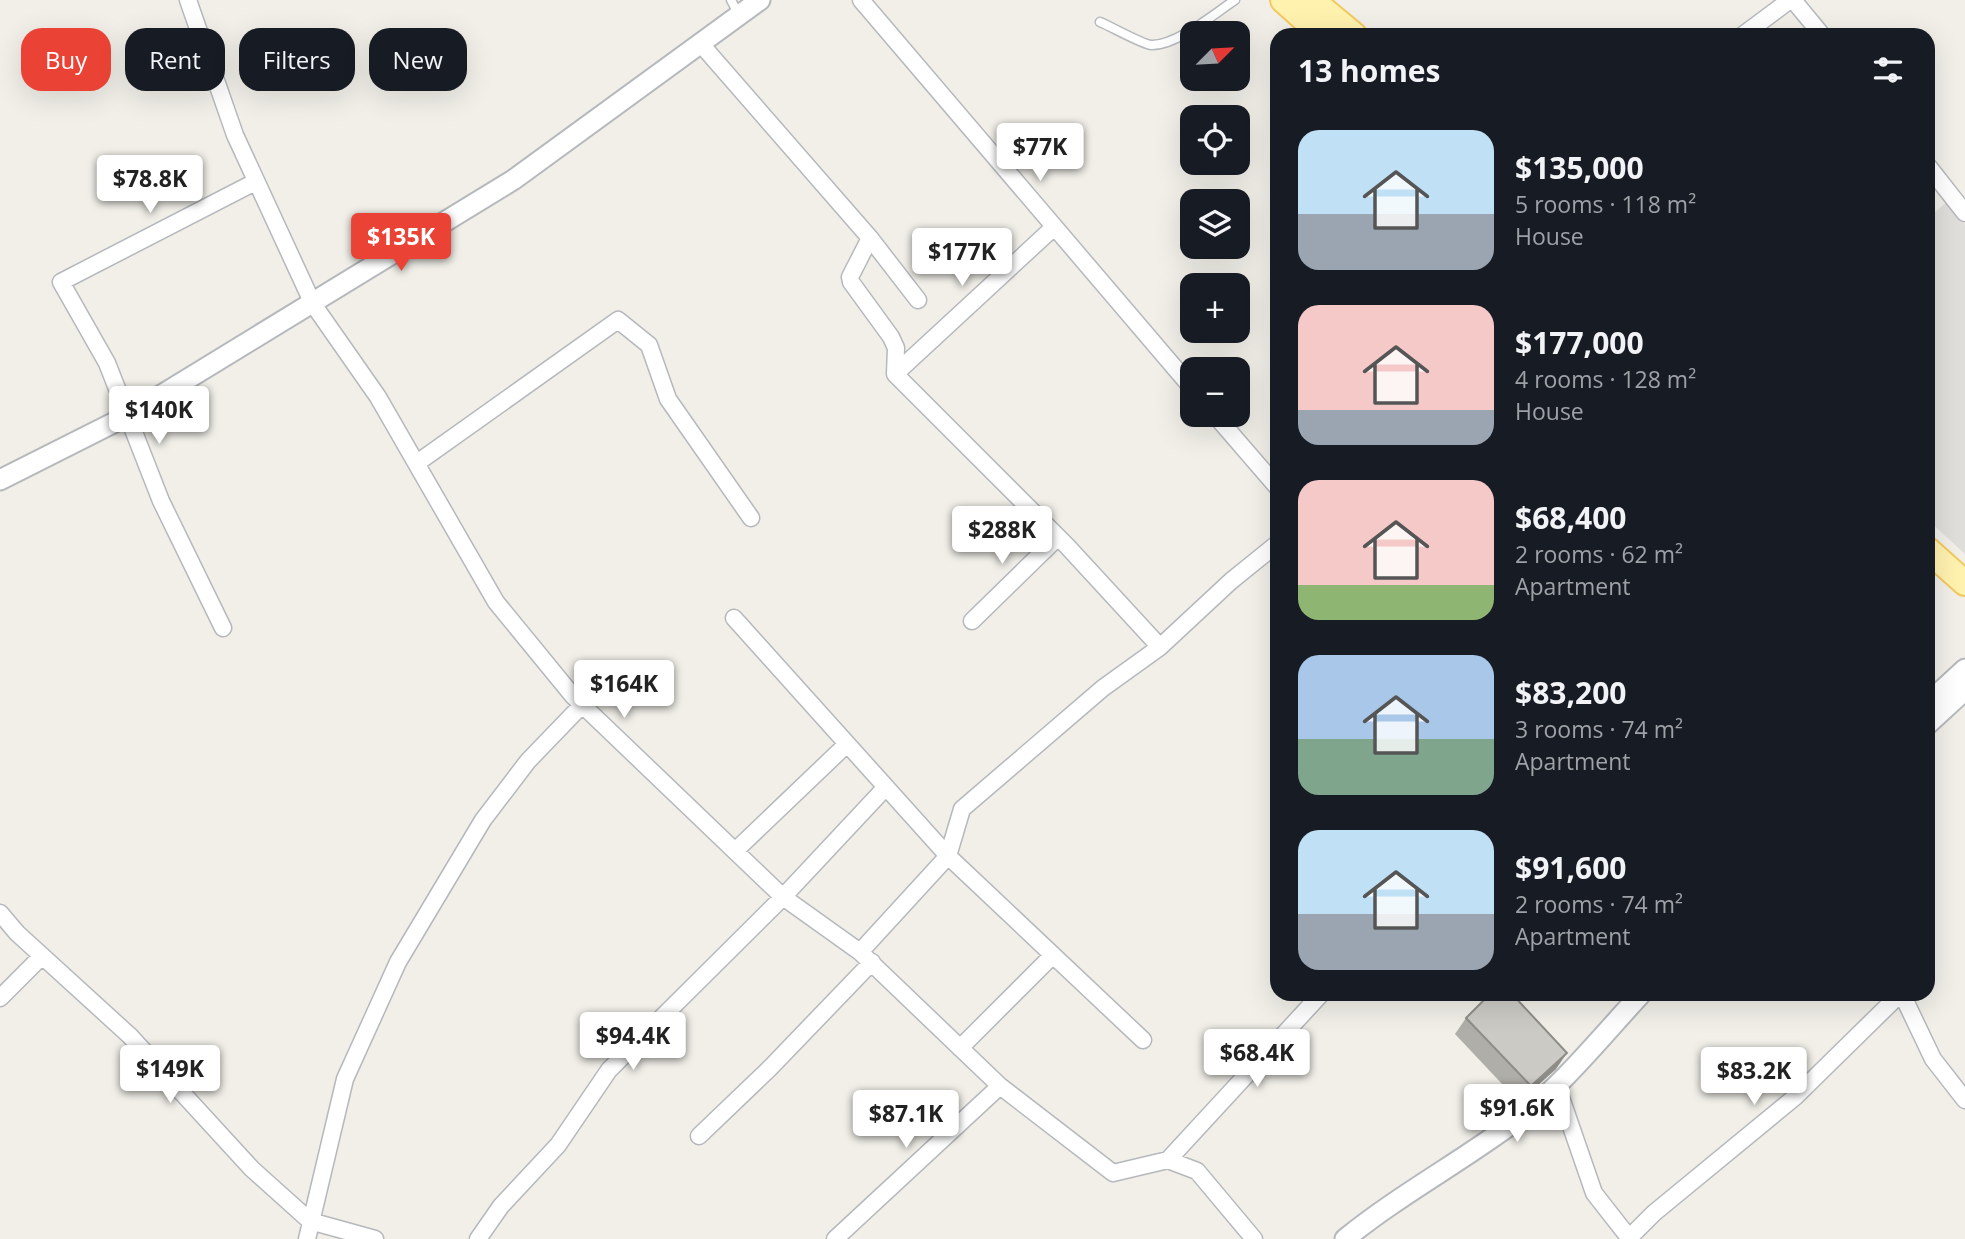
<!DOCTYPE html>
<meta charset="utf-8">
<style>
:root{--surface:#171b24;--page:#242831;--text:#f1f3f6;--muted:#9ea1a6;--accent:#ea4335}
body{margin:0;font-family:"Open Sans",sans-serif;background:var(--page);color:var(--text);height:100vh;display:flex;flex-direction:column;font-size:26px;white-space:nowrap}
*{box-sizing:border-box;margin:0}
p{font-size:23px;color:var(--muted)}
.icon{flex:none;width:38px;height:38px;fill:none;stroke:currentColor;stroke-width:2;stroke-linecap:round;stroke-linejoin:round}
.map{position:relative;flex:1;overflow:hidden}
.details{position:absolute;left:1270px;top:28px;width:665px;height:973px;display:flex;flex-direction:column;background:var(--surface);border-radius:21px;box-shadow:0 7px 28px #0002}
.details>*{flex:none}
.hud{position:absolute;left:21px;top:28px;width:665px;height:63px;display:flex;gap:14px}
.needle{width:46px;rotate:66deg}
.tools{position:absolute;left:1180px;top:21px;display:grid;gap:14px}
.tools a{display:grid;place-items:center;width:70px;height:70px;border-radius:14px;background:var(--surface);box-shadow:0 7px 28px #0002;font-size:35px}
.price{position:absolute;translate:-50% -60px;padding:0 16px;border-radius:7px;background:#fff;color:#222;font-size:23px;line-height:46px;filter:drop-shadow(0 2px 4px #0008)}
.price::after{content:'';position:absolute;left:50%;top:42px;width:21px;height:16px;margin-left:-10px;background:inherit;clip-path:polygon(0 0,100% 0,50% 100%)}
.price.active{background:var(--accent);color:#fff}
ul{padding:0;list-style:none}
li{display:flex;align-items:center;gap:21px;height:175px;padding:0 28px}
li span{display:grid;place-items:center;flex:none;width:196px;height:140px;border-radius:21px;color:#555}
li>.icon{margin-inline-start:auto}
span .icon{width:84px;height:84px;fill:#fffc;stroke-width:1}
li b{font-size:30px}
h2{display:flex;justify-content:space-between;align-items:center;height:84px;padding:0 28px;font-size:30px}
.chip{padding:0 24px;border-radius:21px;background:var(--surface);box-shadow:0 7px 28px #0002;font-size:24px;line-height:63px}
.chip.active{background:var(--accent);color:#fff}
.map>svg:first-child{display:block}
.industrial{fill:#e0deda}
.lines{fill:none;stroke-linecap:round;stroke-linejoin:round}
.service-casing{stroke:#b5b8bc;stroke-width:11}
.minor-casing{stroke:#b5b8bc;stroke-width:19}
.tertiary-casing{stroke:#b5b8bc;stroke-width:23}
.primary-casing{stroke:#f2c960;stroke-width:28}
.service{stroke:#fff;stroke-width:8}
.minor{stroke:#fff;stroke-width:16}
.tertiary{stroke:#fff;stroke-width:19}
.primary{stroke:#fff2af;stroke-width:24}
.wall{fill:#afaea9}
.shaded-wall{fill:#8f8d8a}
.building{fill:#cccac5;stroke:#8f8d8a;stroke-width:2}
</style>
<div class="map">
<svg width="1965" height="1239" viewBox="0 0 1965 1239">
<rect width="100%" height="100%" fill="#f1efe8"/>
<path class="industrial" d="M 1947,202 L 1965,225 L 1965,554 L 1929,521 L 1929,217 Z"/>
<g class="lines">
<g class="service-casing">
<path id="service" d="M 731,0 L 739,15
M 1100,22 C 1110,26 1142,44 1151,45 C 1176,46 1214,14 1235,0"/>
</g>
<g class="minor-casing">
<path id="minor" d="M 188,0 L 235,135 L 313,304 L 378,397 L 496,602 L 573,696 L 783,897 L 860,952 L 1000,1086 L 1113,1173 L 1168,1160 L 1197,1171 L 1254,1239
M 861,0 L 1192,388
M 1793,0 L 1822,35
M 1743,35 L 1790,0
M 700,43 L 870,238 L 918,300
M 1928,166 L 1965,213
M 870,238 L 850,277 L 851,282 L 891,337 L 896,348 L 895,374 L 1067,546 L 1160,647
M 895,374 L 1053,228
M 1215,415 L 1278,488
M 417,463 L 618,320 L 649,345 L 668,399 L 751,518
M 734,618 L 948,856 L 1143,1040
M 972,621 L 1058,537
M 223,628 L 161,501 L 107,363 L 61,282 L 255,182
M 735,851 L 847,744
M 0,913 L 17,933 L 130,1036 L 252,1169 L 310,1221 L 375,1239
M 860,952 L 948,856 L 962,809 L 1103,688 L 1160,647 L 1231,581 L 1278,543
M 1902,994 L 1933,1059 L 1965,1100
M 0,998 L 42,956
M 960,1048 L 1053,955
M 1557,1086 L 1594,1193 L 1630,1239
M 699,1136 L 770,1068 L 872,962
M 1168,1160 L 1321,994
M 307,1239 L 345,1079 L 398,962 L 483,820 L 528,761 L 582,705
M 478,1239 L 501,1206 L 558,1145 L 609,1070 L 783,897 L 886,787
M 835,1239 L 1000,1086
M 1628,1239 L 1654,1213 L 1795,1097 L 1900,994"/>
</g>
<g class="tertiary-casing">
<path id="tertiary" d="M 0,480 L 127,416 L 513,180 L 760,0
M 1928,703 L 1965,669
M 1928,724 L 1965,690
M 1345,1239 C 1399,1195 1461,1162 1517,1120 C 1564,1084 1601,1037 1641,994"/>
</g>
<g class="primary-casing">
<path id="primary" d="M 1283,0 L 1322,35
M 1312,0 L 1354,35
M 1928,550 L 1965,583"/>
</g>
<use href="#service" class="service"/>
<use href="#minor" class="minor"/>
<use href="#tertiary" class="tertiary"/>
<use href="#primary" class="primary"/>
</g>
<path class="wall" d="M 1466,1018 L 1556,1069 L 1519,1102 L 1455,1034 Z"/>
<path class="shaded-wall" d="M 1567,1053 L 1556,1069 L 1519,1102 L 1531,1086 Z"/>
<path class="building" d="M 1490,994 L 1512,994 L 1567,1053 L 1531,1086 L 1466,1018 Z"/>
</svg>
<div class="tools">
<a><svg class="needle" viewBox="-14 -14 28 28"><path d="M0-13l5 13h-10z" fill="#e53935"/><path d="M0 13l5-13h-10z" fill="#9ea1a6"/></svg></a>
<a><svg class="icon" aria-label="locate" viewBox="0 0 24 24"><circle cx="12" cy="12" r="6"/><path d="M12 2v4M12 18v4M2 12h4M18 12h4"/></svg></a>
<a><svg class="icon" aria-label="layers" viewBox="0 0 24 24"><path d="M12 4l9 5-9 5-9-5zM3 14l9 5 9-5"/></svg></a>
<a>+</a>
<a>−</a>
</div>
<b class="price" style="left:1040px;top:183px">$77K</b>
<b class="price" style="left:150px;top:215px">$78.8K</b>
<b class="price active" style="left:401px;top:273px">$135K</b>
<b class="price" style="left:962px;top:288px">$177K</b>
<b class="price" style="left:159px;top:446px">$140K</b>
<b class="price" style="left:1002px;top:566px">$288K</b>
<b class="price" style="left:624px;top:720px">$164K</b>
<b class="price" style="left:633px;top:1072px">$94.4K</b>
<b class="price" style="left:1257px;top:1089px">$68.4K</b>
<b class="price" style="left:170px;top:1105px">$149K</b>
<b class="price" style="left:1754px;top:1107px">$83.2K</b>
<b class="price" style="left:1517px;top:1144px">$91.6K</b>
<b class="price" style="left:906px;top:1150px">$87.1K</b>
<div class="hud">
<a class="chip active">Buy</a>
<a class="chip">Rent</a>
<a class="chip">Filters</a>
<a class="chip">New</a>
</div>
<section class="details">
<h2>13 homes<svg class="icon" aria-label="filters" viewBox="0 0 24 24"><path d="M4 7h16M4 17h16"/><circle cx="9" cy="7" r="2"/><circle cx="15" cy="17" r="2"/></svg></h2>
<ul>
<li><span style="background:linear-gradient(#bfe0f5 60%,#9aa5b1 0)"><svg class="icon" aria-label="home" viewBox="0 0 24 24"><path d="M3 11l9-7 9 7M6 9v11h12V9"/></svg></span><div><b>$135,000</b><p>5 rooms · 118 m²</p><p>House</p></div></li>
<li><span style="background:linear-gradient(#f6c9c9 75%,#9aa5b1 0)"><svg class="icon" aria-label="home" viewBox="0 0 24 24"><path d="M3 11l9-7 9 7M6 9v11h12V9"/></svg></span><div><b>$177,000</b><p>4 rooms · 128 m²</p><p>House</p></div></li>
<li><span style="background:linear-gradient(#f6c9c9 75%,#8fb573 0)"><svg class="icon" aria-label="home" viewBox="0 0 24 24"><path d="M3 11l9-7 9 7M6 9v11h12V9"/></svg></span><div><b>$68,400</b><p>2 rooms · 62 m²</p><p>Apartment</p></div></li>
<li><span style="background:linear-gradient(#a9c7e8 60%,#7fa58c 0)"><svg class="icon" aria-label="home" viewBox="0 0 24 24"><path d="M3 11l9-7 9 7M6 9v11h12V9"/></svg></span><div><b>$83,200</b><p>3 rooms · 74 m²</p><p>Apartment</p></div></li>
<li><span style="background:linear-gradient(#bfe0f5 60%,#9aa5b1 0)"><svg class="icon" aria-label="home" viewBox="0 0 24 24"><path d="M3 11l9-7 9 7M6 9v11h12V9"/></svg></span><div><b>$91,600</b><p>2 rooms · 74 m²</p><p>Apartment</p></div></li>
</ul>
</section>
</div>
